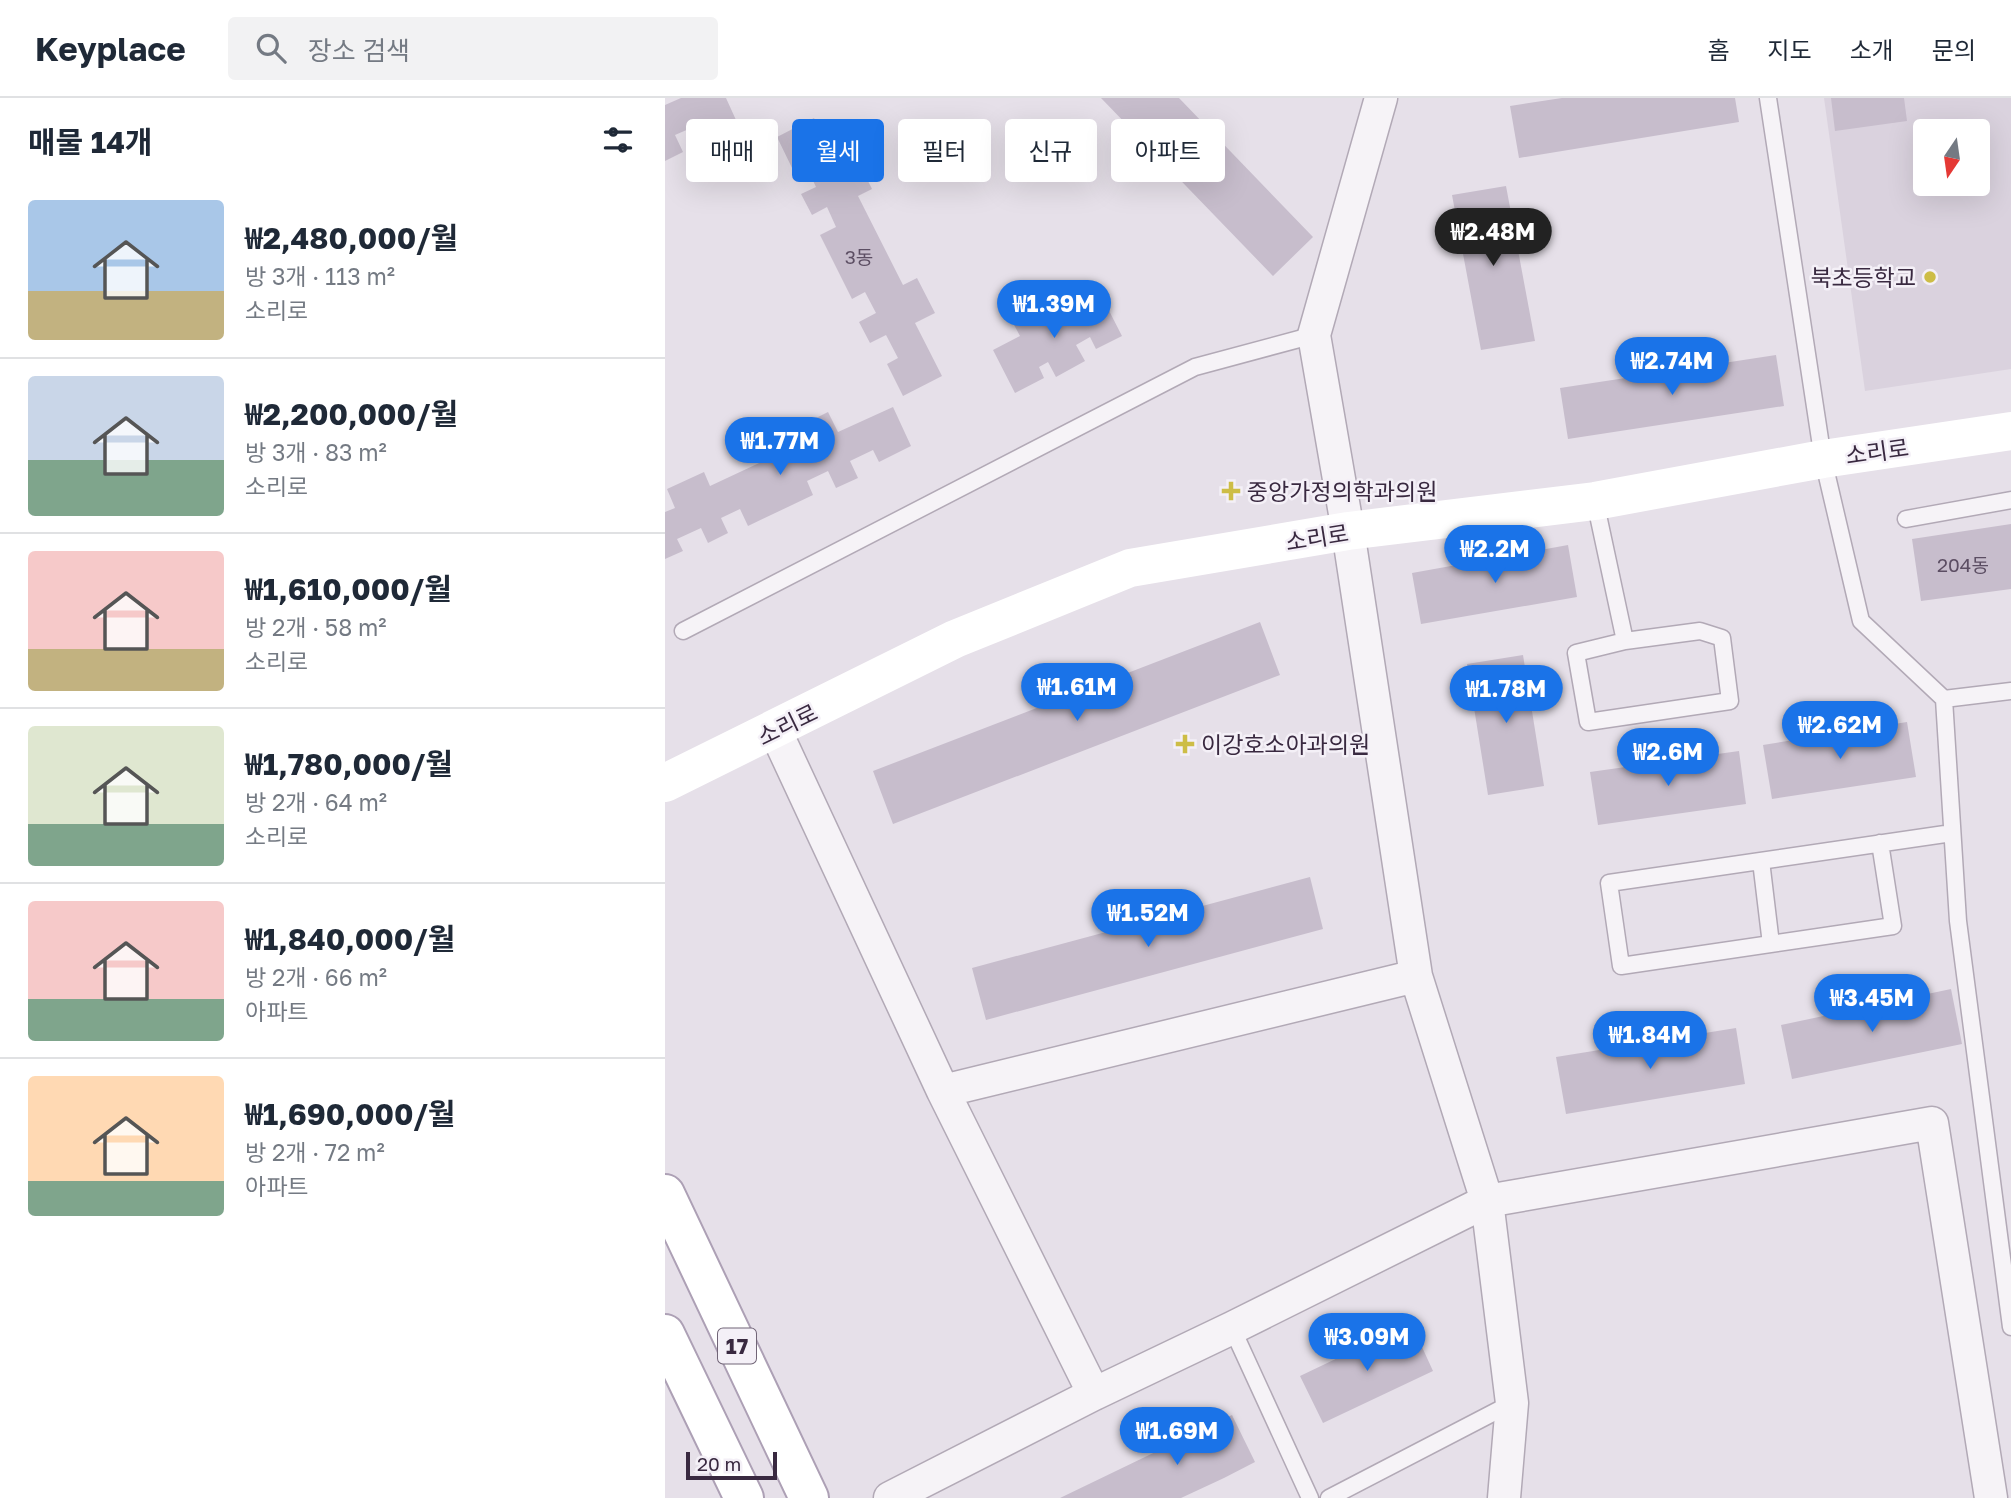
<!DOCTYPE html>
<html lang="ko">
<meta charset="utf-8">
<style>
:root{--surface:#fff;--page:#f2f2f3;--text:#1f2937;--muted:#747a83;--line:#e0e1e3;--accent:#1a73e8}
body{margin:0;font-family:"Golos Text","Noto Sans KR",sans-serif;background:var(--page);color:var(--text);height:100vh;display:flex;flex-direction:column;font-size:26px;white-space:nowrap}
*{box-sizing:border-box;margin:0}
p{font-size:23px;color:var(--muted)}
.icon{flex:none;width:38px;height:38px;fill:none;stroke:currentColor;stroke-width:2;stroke-linecap:round;stroke-linejoin:round}
.map{position:relative;flex:1;overflow:hidden}
.drawer{display:flex;flex-direction:column;background:var(--surface);width:665px}
.drawer>*{flex:none}
.top-card{position:absolute;left:21px;top:21px;width:665px;height:63px;display:flex;gap:14px}
.needle{width:46px;rotate:193deg}
.buttons{position:absolute;left:1248px;top:21px;display:grid;gap:14px}
.buttons a{display:grid;place-items:center;width:77px;height:77px;border-radius:7px;background:var(--surface);box-shadow:0 7px 28px #0002;font-size:35px}
.scale{position:absolute;left:21px;bottom:18px;width:91px;box-sizing:border-box;padding-left:7px;border:4px solid #392940;border-top:0;font-size:19px;line-height:24px;white-space:nowrap;color:#392940;-webkit-text-stroke:5px #f4f0f7;paint-order:stroke}
.price{position:absolute;translate:-50% -60px;padding:0 16px;border-radius:24px;background:var(--accent);color:#fff;font-size:23px;line-height:46px;filter:drop-shadow(0 2px 4px #0008)}
.price::after{content:'';position:absolute;left:50%;top:42px;width:21px;height:16px;margin-left:-10px;background:inherit;clip-path:polygon(0 0,100% 0,50% 100%)}
.price.selected{background:#222;color:#fff}
ul{padding:0;list-style:none}
li{display:flex;align-items:center;gap:21px;height:175px;padding:0 28px}
li+li{border-top:2px solid var(--line)}
li span{display:grid;place-items:center;flex:none;width:196px;height:140px;border-radius:7px;color:#555}
li>.icon{margin-inline-start:auto}
span .icon{width:84px;height:84px;fill:#fffc;stroke-width:1}
li b{font-size:30px}
h2{display:flex;justify-content:space-between;align-items:center;height:84px;padding:0 28px;font-size:30px}
.tag{padding:0 24px;border-radius:7px;background:var(--surface);box-shadow:0 7px 28px #0002;font-size:24px;line-height:63px}
.tag.selected{background:var(--accent);color:#fff}
header{display:flex;align-items:center;gap:42px;box-sizing:border-box;height:98px;padding:0 35px;background:var(--surface);border-bottom:2px solid var(--line)}
header strong{font-size:33px}
nav{display:flex;gap:38px;margin-inline-start:auto;font-size:24px}
.search{width:490px;height:63px;background:var(--page);display:flex;align-items:center;gap:18px;box-sizing:border-box;padding:0 24px;border-radius:7px;color:var(--muted);font-size:26px}
main{display:flex;flex:1;min-height:0}
.map>svg:first-child{display:block}
.built{fill:#dad2de;fill-rule:evenodd}
.building{fill:#c7bdcc}
.lines{fill:none;stroke-linecap:round;stroke-linejoin:round}
.lane-casing{stroke:#b2a9b6;stroke-width:19}
.street-casing{stroke:#b2a9b6;stroke-width:35}
.primary-casing{stroke:#ada0b5;stroke-width:42}
.lane{stroke:#f6f3f7;stroke-width:16}
.street{stroke:#f6f3f7;stroke-width:32}
.secondary{stroke:#fff;stroke-width:38}
.primary{stroke:#fff;stroke-width:38}
.poi-dot{fill:#cdbd46;stroke:#f4f0f7;stroke-width:2.5}
.labels{text-anchor:middle;dominant-baseline:central;stroke-width:5;stroke-linejoin:round;paint-order:stroke}
.number-label{font-size:19px;fill:#5c4e63}
.shield{fill:#f4f0f7;stroke:#716577;stroke-width:2}
.shield-label{font-size:21px;font-weight:bold;fill:#392940}
.poi-label{font-size:23px;fill:#392940;stroke:#f4f0f7;text-anchor:start}
.street-label{font-size:23px;fill:#392940;stroke:#f4f0f7}
</style>
<header>
<strong>Keyplace</strong>
<div class="search"><svg class="icon" aria-label="search" viewBox="0 0 24 24"><circle cx="10" cy="10" r="6"/><path d="M15 15l6 6"/></svg>장소 검색</div>
<nav><a>홈</a><a>지도</a><a>소개</a><a>문의</a></nav>
</header>
<main>
<section class="drawer">
<h2>매물 14개<svg class="icon" aria-label="filters" viewBox="0 0 24 24"><path d="M4 7h16M4 17h16"/><circle cx="9" cy="7" r="2"/><circle cx="15" cy="17" r="2"/></svg></h2>
<ul>
<li><span style="background:linear-gradient(#a9c7e8 65%,#c2b280 0)"><svg class="icon" aria-label="home" viewBox="0 0 24 24"><path d="M3 11l9-7 9 7M6 9v11h12V9"/></svg></span><div><b>₩2,480,000/월</b><p>방 3개 · 113 m²</p><p>소리로</p></div></li>
<li><span style="background:linear-gradient(#c9d6e8 60%,#7fa58c 0)"><svg class="icon" aria-label="home" viewBox="0 0 24 24"><path d="M3 11l9-7 9 7M6 9v11h12V9"/></svg></span><div><b>₩2,200,000/월</b><p>방 3개 · 83 m²</p><p>소리로</p></div></li>
<li><span style="background:linear-gradient(#f6c9c9 70%,#c2b280 0)"><svg class="icon" aria-label="home" viewBox="0 0 24 24"><path d="M3 11l9-7 9 7M6 9v11h12V9"/></svg></span><div><b>₩1,610,000/월</b><p>방 2개 · 58 m²</p><p>소리로</p></div></li>
<li><span style="background:linear-gradient(#dfe7d0 70%,#7fa58c 0)"><svg class="icon" aria-label="home" viewBox="0 0 24 24"><path d="M3 11l9-7 9 7M6 9v11h12V9"/></svg></span><div><b>₩1,780,000/월</b><p>방 2개 · 64 m²</p><p>소리로</p></div></li>
<li><span style="background:linear-gradient(#f6c9c9 70%,#7fa58c 0)"><svg class="icon" aria-label="home" viewBox="0 0 24 24"><path d="M3 11l9-7 9 7M6 9v11h12V9"/></svg></span><div><b>₩1,840,000/월</b><p>방 2개 · 66 m²</p><p>아파트</p></div></li>
<li><span style="background:linear-gradient(#ffd9b3 75%,#7fa58c 0)"><svg class="icon" aria-label="home" viewBox="0 0 24 24"><path d="M3 11l9-7 9 7M6 9v11h12V9"/></svg></span><div><b>₩1,690,000/월</b><p>방 2개 · 72 m²</p><p>아파트</p></div></li>
</ul>
</section>
<div class="map">
<svg width="1346" height="1400" viewBox="0 0 1346 1400">
<rect width="100%" height="100%" fill="#e6e0e9"/>
<path class="built" d="M 1159,0 L 1346,0 L 1346,271 L 1200,293 ZM 1260,33 L 1312,33 L 1312,86 L 1260,86 Z"/>
<path class="building" d="M 16,0 L 61,0 L 71,22 L 38,38 L 33,27 L 10,37 L 18,54 L 0,63 L 0,7 Z
M 436,0 L 514,0 L 648,139 L 608,178 Z
M 897,0 L 1070,0 L 1074,24 L 854,60 L 845,8 Z
M 1166,0 L 1239,0 L 1242,23 L 1170,33 Z
M 149,20 L 172,64 L 189,55 L 207,91 L 193,98 L 238,187 L 252,180 L 270,215 L 250,225 L 277,278 L 238,298 L 222,266 L 233,260 L 221,237 L 205,245 L 194,224 L 211,215 L 200,194 L 187,201 L 155,137 L 171,129 L 162,109 L 147,117 L 136,96 L 151,89 L 140,66 L 128,72 L 112,39 Z
M 841,88 L 870,243 L 816,252 L 787,97 Z
M 401,198 L 409,213 L 437,199 L 457,238 L 431,251 L 425,239 L 411,247 L 420,263 L 391,279 L 383,264 L 374,269 L 379,280 L 350,295 L 328,252 L 355,238 L 348,225 Z
M 1111,257 L 1119,308 L 903,341 L 895,290 Z
M 228,309 L 246,348 L 214,364 L 208,352 L 185,363 L 193,380 L 171,390 L 163,373 L 142,383 L 148,397 L 83,428 L 75,411 L 56,420 L 63,435 L 43,445 L 36,430 L 12,441 L 18,453 L 0,461 L 0,414 L 10,410 L 2,391 L 39,374 L 45,388 L 135,346 L 129,331 L 163,314 L 173,334 Z
M 1346,426 L 1346,491 L 1256,503 L 1247,441 Z
M 903,447 L 912,499 L 756,526 L 747,475 Z
M 595,524 L 615,577 L 228,726 L 208,673 Z
M 858,557 L 879,688 L 823,697 L 802,566 Z
M 1242,624 L 1251,679 L 1107,701 L 1098,647 Z
M 1074,653 L 1081,706 L 933,727 L 925,674 Z
M 645,779 L 658,831 L 321,922 L 307,870 Z
M 1286,891 L 1297,946 L 1127,981 L 1116,927 Z
M 1071,930 L 1080,986 L 901,1016 L 891,959 Z
M 746,1225 L 768,1273 L 658,1325 L 635,1278 Z
M 567,1317 L 590,1364 L 559,1380 L 516,1400 L 395,1400 Z"/>
<g class="lines">
<g class="lane-casing">
<path id="lane" d="M 1103,0 L 1158,361 L 1196,523 L 1279,601 L 1293,823 L 1346,1229
M 930,403 L 960,543
M 1241,421 L 1346,402
M 18,533 L 530,269 L 649,237
M 1035,533 L 1057,540 L 1065,603 L 923,624 L 911,555 L 960,543 Z
M 1279,601 L 1346,593
M 1215,745 L 1228,828 L 956,868 L 944,785 L 1287,735
M 1096,763 L 1106,846
M 567,1230 L 645,1400
M 664,1400 L 847,1305"/>
</g>
<g class="street-casing">
<path id="street" d="M 716,0 L 649,237 L 683,433 L 751,878 L 822,1103 L 847,1305 L 839,1400
M 110,632 L 278,993 L 429,1296
M 278,993 L 751,878
M 225,1400 L 429,1296 L 567,1230 L 822,1103 L 1267,1025 L 1326,1400"/>
</g>
<g class="primary-casing">
<path id="primary" d="M 0,1096 L 144,1400
M 0,1236 L 79,1400"/>
</g>
<use href="#lane" class="lane"/>
<use href="#street" class="street"/>
<path class="secondary" d="M 0,685 L 290,541 L 465,470 L 683,433 L 930,403 L 1158,361 L 1346,333"/>
<use href="#primary" class="primary"/>
</g>
<g class="poi-dot">
<circle cx="1265" cy="179" r="7"/>
<path d="M562.5 382.5h7v7h7v7h-7v7h-7v-7h-7v-7h7z"/>
<path d="M516.5 635.5h7v7h7v7h-7v7h-7v-7h-7v-7h7z"/>
</g>
<g class="labels">
<g class="number-label">
<text x="194" y="158">3동</text>
<text x="1298" y="466">204동</text>
</g>
<rect class="shield" x="53" y="1230.5" width="38" height="35" rx="5"/>
<g class="shield-label">
<text x="72" y="1248">17</text>
</g>
<g class="poi-label">
<text x="1251" y="179" text-anchor="end">북초등학교</text>
<text x="582" y="393">중앙가정의학과의원</text>
<text x="536" y="646">이강호소아과의원</text>
</g>
<g class="street-label">
<text transform="translate(1212 353) rotate(-8)">소리로</text>
<text transform="translate(652 439) rotate(-9)">소리로</text>
<text transform="translate(122 626) rotate(-26)">소리로</text>
</g>
</g>
</svg>
<div class="buttons">
<a><svg class="needle" viewBox="-14 -14 28 28"><path d="M0-13l5 13h-10z" fill="#e53935"/><path d="M0 13l5-13h-10z" fill="#747a83"/></svg></a>
</div>
<div class="scale">20 m</div>
<b class="price selected" style="left:828px;top:170px">₩2.48M</b>
<b class="price" style="left:389px;top:242px">₩1.39M</b>
<b class="price" style="left:1007px;top:299px">₩2.74M</b>
<b class="price" style="left:115px;top:379px">₩1.77M</b>
<b class="price" style="left:830px;top:487px">₩2.2M</b>
<b class="price" style="left:412px;top:625px">₩1.61M</b>
<b class="price" style="left:841px;top:627px">₩1.78M</b>
<b class="price" style="left:1175px;top:663px">₩2.62M</b>
<b class="price" style="left:1003px;top:690px">₩2.6M</b>
<b class="price" style="left:483px;top:851px">₩1.52M</b>
<b class="price" style="left:1207px;top:936px">₩3.45M</b>
<b class="price" style="left:985px;top:973px">₩1.84M</b>
<b class="price" style="left:702px;top:1275px">₩3.09M</b>
<b class="price" style="left:512px;top:1369px">₩1.69M</b>
<div class="top-card">
<a class="tag">매매</a>
<a class="tag selected">월세</a>
<a class="tag">필터</a>
<a class="tag">신규</a>
<a class="tag">아파트</a>
</div>
</div>
</main>
